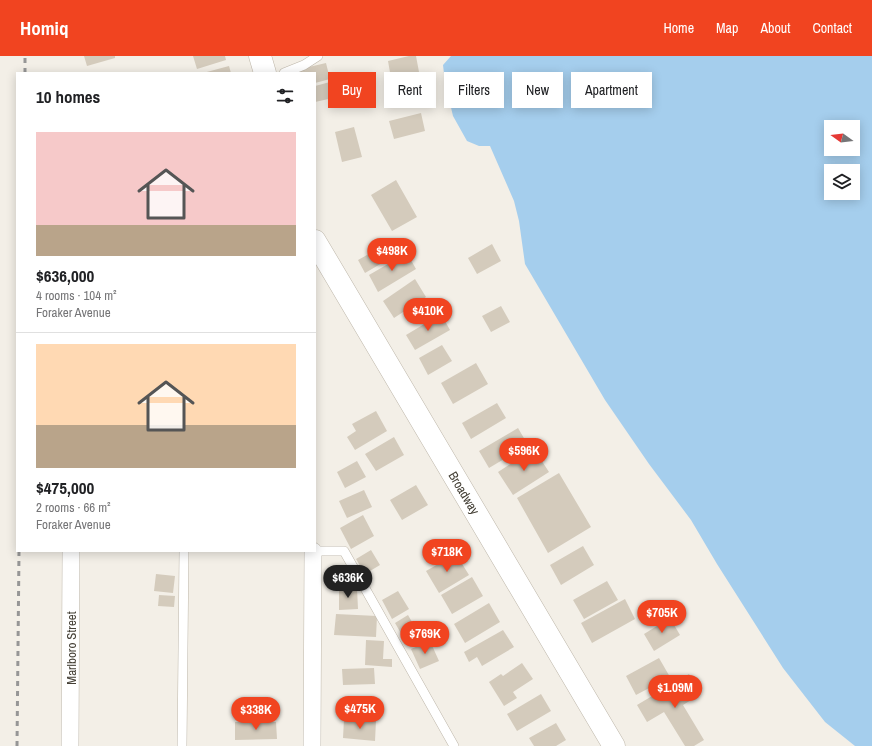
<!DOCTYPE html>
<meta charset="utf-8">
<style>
:root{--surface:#fff;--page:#f2f2f2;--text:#202124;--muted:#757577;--line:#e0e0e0;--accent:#f14420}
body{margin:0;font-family:"Archivo Narrow",sans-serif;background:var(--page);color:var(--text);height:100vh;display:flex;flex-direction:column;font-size:15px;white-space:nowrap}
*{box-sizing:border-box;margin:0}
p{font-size:13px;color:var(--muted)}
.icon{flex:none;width:22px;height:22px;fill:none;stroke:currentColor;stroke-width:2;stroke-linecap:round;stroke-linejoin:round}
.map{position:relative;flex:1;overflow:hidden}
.panel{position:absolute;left:16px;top:16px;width:300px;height:480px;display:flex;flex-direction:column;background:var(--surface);border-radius:0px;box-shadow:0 2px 10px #0003}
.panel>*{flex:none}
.guide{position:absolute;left:328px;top:16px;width:380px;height:36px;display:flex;gap:8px}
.needle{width:26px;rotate:285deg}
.controls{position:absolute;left:824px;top:64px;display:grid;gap:8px}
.controls a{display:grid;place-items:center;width:36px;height:36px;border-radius:0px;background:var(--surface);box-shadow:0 2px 10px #0003;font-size:20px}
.price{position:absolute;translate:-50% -34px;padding:0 9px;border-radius:14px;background:var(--accent);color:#fff;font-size:13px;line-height:26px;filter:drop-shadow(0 1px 2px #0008)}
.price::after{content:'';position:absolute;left:50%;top:24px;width:12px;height:9px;margin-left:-6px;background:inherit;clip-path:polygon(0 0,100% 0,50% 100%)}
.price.active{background:#222;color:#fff}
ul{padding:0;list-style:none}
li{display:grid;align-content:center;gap:8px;height:212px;padding:0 20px}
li+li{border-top:1px solid var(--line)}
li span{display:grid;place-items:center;height:124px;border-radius:0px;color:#555}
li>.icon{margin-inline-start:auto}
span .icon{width:72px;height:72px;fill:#fffc;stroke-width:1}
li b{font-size:17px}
h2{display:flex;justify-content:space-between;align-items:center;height:48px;padding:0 20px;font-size:17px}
.chip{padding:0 14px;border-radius:0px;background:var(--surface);box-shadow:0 2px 10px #0003;font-size:14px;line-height:36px}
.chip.active{background:var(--accent);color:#fff}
header{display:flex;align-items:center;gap:24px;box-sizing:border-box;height:56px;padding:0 20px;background:var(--accent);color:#fff}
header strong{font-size:19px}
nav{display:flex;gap:22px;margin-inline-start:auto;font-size:14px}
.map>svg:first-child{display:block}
.water{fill:#a5ceed;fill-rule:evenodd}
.building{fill:#d4cbbc}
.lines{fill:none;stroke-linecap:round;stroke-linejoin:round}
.service-casing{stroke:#beb7aa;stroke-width:10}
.minor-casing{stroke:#beb7aa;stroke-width:18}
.tertiary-casing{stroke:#beb7aa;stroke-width:23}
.service{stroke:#fff;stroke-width:9}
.minor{stroke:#fff;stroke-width:17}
.tertiary{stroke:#fff;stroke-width:22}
.rail{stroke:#969696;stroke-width:3;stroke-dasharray:5 5;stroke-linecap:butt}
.labels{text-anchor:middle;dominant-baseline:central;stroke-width:3;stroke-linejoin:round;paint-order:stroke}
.street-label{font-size:13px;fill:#454036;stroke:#fff}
</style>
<header>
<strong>Homiq</strong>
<nav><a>Home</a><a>Map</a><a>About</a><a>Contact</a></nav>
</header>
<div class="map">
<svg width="872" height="690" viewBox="0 0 872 690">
<rect width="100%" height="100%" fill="#f3efe7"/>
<path class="water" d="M 451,0 L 872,0 L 872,690 L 855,690 L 825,666 L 783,612 L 717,508 L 691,464 L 649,408 L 605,344 L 525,208 L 519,165 L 514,145 L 490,90 L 479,90 L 467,85 L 453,60 L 445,26 L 443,9 ZM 831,71 L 853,71 L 853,93 L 831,93 ZM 831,115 L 853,115 L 853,137 L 831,137 Z"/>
<path class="building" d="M 84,0 L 115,0 L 115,2 L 87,10 Z
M 193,0 L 225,0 L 226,4 L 197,13 Z
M 409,0 L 416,0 L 419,16 L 391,22 L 388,5 Z
M 326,7 L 330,23 L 315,27 L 315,17 L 297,17 L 296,14 Z
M 229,10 L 231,17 L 203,17 Z
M 330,26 L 333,42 L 315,46 L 315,30 Z
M 421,57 L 425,75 L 394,83 L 389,65 Z
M 354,71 L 362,101 L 342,106 L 335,76 Z
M 396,124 L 417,161 L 392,175 L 371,139 Z
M 394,184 L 401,196 L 365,217 L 358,204 Z
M 492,188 L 501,205 L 477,218 L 468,202 Z
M 407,197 L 416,213 L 378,236 L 369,219 Z
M 415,223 L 426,241 L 394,262 L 383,245 Z
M 501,250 L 510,266 L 491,276 L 482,260 Z
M 441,258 L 450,274 L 415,294 L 406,279 Z
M 442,289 L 452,305 L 428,319 L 419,302 Z
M 476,307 L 488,328 L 453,348 L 441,327 Z
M 497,347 L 506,362 L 471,383 L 462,367 Z
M 376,355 L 387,375 L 355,394 L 347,381 L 356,375 L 352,368 Z
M 518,372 L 528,389 L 489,412 L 479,395 Z
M 394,381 L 404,399 L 376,415 L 365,398 Z
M 534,393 L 549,416 L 513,439 L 498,416 Z
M 357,405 L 366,421 L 345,432 L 337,416 Z
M 559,417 L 591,471 L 548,497 L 517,442 Z
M 416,429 L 428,449 L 402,464 L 390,444 Z
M 364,434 L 372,451 L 347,462 L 339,445 Z
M 363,459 L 374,480 L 351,493 L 340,472 Z
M 583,490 L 594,509 L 561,529 L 550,509 Z
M 371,494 L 380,509 L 365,518 L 356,503 Z
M 456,498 L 469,519 L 439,537 L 426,515 Z
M 156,518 L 175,520 L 173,537 L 154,535 Z
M 472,521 L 483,540 L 452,558 L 441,539 Z
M 607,525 L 618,544 L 584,563 L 573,544 Z
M 339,532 L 357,532 L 358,553 L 339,554 Z
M 398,535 L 409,553 L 392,563 L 382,544 Z
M 159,539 L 175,540 L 174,551 L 158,550 Z
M 625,543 L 635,563 L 592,587 L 581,567 Z
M 489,547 L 500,566 L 465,587 L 454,568 Z
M 336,558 L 377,560 L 376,581 L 334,579 Z
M 408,559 L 419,578 L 406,586 L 395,567 Z
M 670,562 L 680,579 L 654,595 L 644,578 Z
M 503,574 L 514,591 L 482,610 L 477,601 L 469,606 L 464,596 Z
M 366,584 L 384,585 L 383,603 L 392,603 L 392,611 L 365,609 Z
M 430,585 L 439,605 L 420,613 L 411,593 Z
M 659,602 L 670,621 L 636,639 L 626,620 Z
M 522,607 L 533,623 L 513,636 L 517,642 L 504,650 L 489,626 L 501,618 L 503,620 Z
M 374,612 L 375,628 L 343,629 L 342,613 Z
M 689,618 L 701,638 L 683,649 L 704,684 L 694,690 L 685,690 L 664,656 L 647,666 L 637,649 Z
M 541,638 L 551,655 L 517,675 L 507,658 Z
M 344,663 L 376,665 L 375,685 L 343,682 Z
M 235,666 L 276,666 L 277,683 L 235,684 Z
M 556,667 L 566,684 L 556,690 L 534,690 L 529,682 Z"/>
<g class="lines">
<g class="service-casing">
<path id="service" d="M 284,17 L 304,9 L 318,0
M 315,495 L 344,495 L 454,690
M 182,690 L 184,495"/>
</g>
<g class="minor-casing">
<path id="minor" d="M 70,690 L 71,495
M 312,690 L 313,495"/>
</g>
<g class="tertiary-casing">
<path id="tertiary" d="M 260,0 L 265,17
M 315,185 L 614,690"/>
</g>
<use href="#service" class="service"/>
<use href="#minor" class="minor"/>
<use href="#tertiary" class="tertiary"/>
<path class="rail" d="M 25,17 L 25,0
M 17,690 L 19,495"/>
</g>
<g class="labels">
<g class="street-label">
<text transform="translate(464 437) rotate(59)">Broadway</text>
<text transform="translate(71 592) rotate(-90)">Marlboro Street</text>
</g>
</g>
</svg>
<div class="controls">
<a><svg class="needle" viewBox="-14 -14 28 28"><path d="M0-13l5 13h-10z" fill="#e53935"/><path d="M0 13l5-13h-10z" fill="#757577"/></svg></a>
<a><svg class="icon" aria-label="layers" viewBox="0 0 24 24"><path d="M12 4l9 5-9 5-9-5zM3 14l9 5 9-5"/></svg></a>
</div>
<b class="price" style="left:392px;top:216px">$498K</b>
<b class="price" style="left:428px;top:276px">$410K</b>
<b class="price" style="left:524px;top:416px">$596K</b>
<b class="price" style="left:447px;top:517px">$718K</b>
<b class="price active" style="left:348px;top:543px">$636K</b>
<b class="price" style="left:662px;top:578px">$705K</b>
<b class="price" style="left:425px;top:599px">$769K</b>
<b class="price" style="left:675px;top:653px">$1.09M</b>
<b class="price" style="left:360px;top:674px">$475K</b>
<b class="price" style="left:256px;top:675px">$338K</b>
<div class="guide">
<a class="chip active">Buy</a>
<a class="chip">Rent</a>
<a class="chip">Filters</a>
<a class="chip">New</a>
<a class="chip">Apartment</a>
</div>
<section class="panel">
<h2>10 homes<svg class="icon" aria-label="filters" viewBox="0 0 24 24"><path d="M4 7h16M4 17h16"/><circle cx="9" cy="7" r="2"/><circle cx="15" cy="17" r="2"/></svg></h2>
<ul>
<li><span style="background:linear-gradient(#f6c9c9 75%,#b9a48a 0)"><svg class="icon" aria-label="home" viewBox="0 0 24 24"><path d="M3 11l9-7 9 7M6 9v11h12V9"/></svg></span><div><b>$636,000</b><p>4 rooms · 104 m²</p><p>Foraker Avenue</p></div></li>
<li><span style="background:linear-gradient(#ffd9b3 65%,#b9a48a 0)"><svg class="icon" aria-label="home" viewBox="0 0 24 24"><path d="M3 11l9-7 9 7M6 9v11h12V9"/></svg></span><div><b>$475,000</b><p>2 rooms · 66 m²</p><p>Foraker Avenue</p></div></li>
</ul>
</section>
</div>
